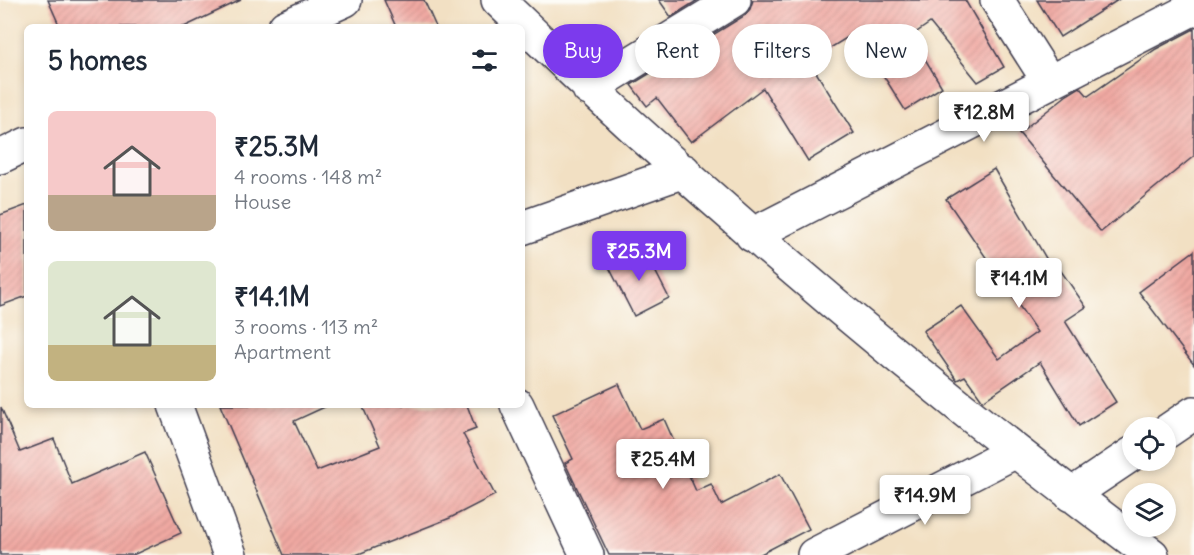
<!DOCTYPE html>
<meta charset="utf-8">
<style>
:root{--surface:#fff;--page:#f6f6f7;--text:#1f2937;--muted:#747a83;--accent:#7c3aed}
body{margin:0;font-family:Delius,sans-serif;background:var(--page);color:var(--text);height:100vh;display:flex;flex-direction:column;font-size:22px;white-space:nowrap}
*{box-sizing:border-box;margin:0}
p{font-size:20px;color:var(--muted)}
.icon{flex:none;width:33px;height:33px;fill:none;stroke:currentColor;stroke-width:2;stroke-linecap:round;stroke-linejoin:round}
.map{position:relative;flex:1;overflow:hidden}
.side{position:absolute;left:24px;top:24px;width:501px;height:384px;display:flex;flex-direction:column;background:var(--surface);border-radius:9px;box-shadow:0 3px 9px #0003}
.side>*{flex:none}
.hud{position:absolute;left:543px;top:24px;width:561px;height:54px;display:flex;gap:12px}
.buttons{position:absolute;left:1122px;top:417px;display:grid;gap:12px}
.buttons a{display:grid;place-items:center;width:54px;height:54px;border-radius:50%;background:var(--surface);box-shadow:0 3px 9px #0003;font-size:30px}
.price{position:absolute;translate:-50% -51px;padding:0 14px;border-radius:6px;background:#fff;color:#222;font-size:20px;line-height:39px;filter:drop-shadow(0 2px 3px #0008)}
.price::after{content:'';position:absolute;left:50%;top:36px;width:18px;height:14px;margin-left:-9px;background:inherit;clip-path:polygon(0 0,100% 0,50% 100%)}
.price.current{background:var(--accent);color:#fff}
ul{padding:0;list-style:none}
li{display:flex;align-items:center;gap:18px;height:150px;padding:0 24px}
li span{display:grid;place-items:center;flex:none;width:168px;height:120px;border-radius:9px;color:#555}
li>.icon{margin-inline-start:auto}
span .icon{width:72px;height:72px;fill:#fffc;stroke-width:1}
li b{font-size:26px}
h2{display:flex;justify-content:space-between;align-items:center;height:72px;padding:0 24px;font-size:26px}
.chip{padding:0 21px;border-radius:27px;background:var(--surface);box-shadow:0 3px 9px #0003;font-size:21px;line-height:54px}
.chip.current{background:var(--accent);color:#fff}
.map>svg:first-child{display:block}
.building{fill:url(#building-hatch)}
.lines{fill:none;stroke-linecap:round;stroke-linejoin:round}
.minor-casing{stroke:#413e4f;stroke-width:36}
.minor{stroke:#fff;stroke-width:33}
</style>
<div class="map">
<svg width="1194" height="555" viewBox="0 0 1194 555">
<defs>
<pattern id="building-hatch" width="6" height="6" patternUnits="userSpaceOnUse" patternTransform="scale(1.5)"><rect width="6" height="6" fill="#f0a9a2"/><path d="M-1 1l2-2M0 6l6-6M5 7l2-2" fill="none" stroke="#ce918c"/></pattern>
</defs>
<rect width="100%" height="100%" fill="#fdfcf7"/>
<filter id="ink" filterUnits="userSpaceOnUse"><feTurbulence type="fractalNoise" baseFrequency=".0167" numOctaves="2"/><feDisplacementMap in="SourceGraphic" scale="12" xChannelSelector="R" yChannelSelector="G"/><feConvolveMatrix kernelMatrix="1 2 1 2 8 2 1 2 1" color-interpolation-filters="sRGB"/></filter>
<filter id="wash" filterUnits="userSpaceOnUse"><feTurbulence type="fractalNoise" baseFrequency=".008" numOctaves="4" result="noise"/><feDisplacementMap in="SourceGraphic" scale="24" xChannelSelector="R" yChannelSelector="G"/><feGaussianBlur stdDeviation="1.35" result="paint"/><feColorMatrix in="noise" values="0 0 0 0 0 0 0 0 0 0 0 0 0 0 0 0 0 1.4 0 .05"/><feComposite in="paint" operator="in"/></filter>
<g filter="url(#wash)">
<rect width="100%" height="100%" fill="#f2e0c3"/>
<g id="blocks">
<path class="building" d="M 48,0 L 241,0 L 184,27 L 60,27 Z
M 384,0 L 424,0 L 436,27 L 396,27 Z
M 659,0 L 698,0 L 671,17 Z
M 753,0 L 965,0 L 1004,67 L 978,82 L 930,23 L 911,36 L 942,87 L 905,110 L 856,32 L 809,61 L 854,133 L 808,161 L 763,88 L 691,142 L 657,98 L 647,106 L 631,85 L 744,16 L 750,9 Z
M 1037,0 L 1118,0 L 1060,37 Z
M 1194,29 L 1194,156 L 1101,232 L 1019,133 L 1067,95 L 1080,87 L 1088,96 L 1156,49 Z
M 994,169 L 1054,272 L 1059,268 L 1086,307 L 1065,321 L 1116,402 L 1079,426 L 1040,362 L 983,401 L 965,376 L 957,380 L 923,331 L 961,306 L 999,359 L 1037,332 L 946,199 Z
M 27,205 L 27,296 L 0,306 L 0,215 Z
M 644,249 L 669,298 L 634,316 L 609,267 Z
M 1194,251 L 1194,365 L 1139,292 Z
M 619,384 L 640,429 L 664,419 L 696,491 L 711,484 L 721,505 L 780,474 L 809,529 L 759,555 L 609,555 L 565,463 L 573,459 L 552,415 Z
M 220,405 L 329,405 L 294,421 L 317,471 L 380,446 L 362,405 L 467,405 L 476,429 L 463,434 L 495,495 L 450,518 L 356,555 L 284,555 Z
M 1,407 L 20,452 L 54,439 L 72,484 L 145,452 L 181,533 L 133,555 L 0,555 Z"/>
</g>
</g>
<g filter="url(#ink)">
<use href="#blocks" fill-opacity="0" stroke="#413e4f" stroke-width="1.5"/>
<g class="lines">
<g class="minor-casing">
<path id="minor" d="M 498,0 C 703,199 922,384 1152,555
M 997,0 L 1048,80
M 285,27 L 345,0
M 589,89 L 734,0
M 0,157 L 27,144
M 522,228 L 684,171
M 752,235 L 1194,8
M 175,405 L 230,555
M 517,405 L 587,555
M 1166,432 L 1194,413
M 1071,495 L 1132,454
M 814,555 L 1014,452"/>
</g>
<use href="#minor" class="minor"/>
</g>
</g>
</svg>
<div class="buttons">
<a><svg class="icon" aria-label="locate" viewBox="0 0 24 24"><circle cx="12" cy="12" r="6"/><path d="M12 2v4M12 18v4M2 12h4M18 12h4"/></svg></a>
<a><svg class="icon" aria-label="layers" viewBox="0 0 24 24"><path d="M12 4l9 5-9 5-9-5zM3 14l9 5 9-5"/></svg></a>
</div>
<b class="price" style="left:984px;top:143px">₹12.8M</b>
<b class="price current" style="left:639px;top:282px">₹25.3M</b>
<b class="price" style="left:1019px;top:309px">₹14.1M</b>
<b class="price" style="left:663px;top:490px">₹25.4M</b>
<b class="price" style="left:925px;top:526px">₹14.9M</b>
<div class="hud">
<a class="chip current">Buy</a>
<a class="chip">Rent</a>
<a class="chip">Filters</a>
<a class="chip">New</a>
</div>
<section class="side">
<h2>5 homes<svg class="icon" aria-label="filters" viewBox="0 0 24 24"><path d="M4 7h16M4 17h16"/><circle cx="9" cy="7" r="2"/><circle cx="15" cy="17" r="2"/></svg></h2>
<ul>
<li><span style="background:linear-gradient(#f6c9c9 70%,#b9a48a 0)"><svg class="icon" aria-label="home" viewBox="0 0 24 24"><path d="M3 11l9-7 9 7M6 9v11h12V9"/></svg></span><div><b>₹25.3M</b><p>4 rooms · 148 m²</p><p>House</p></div></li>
<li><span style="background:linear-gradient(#dfe7d0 70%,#c2b280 0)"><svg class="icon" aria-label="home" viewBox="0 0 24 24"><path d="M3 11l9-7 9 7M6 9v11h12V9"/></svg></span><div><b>₹14.1M</b><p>3 rooms · 113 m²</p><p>Apartment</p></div></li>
</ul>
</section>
</div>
